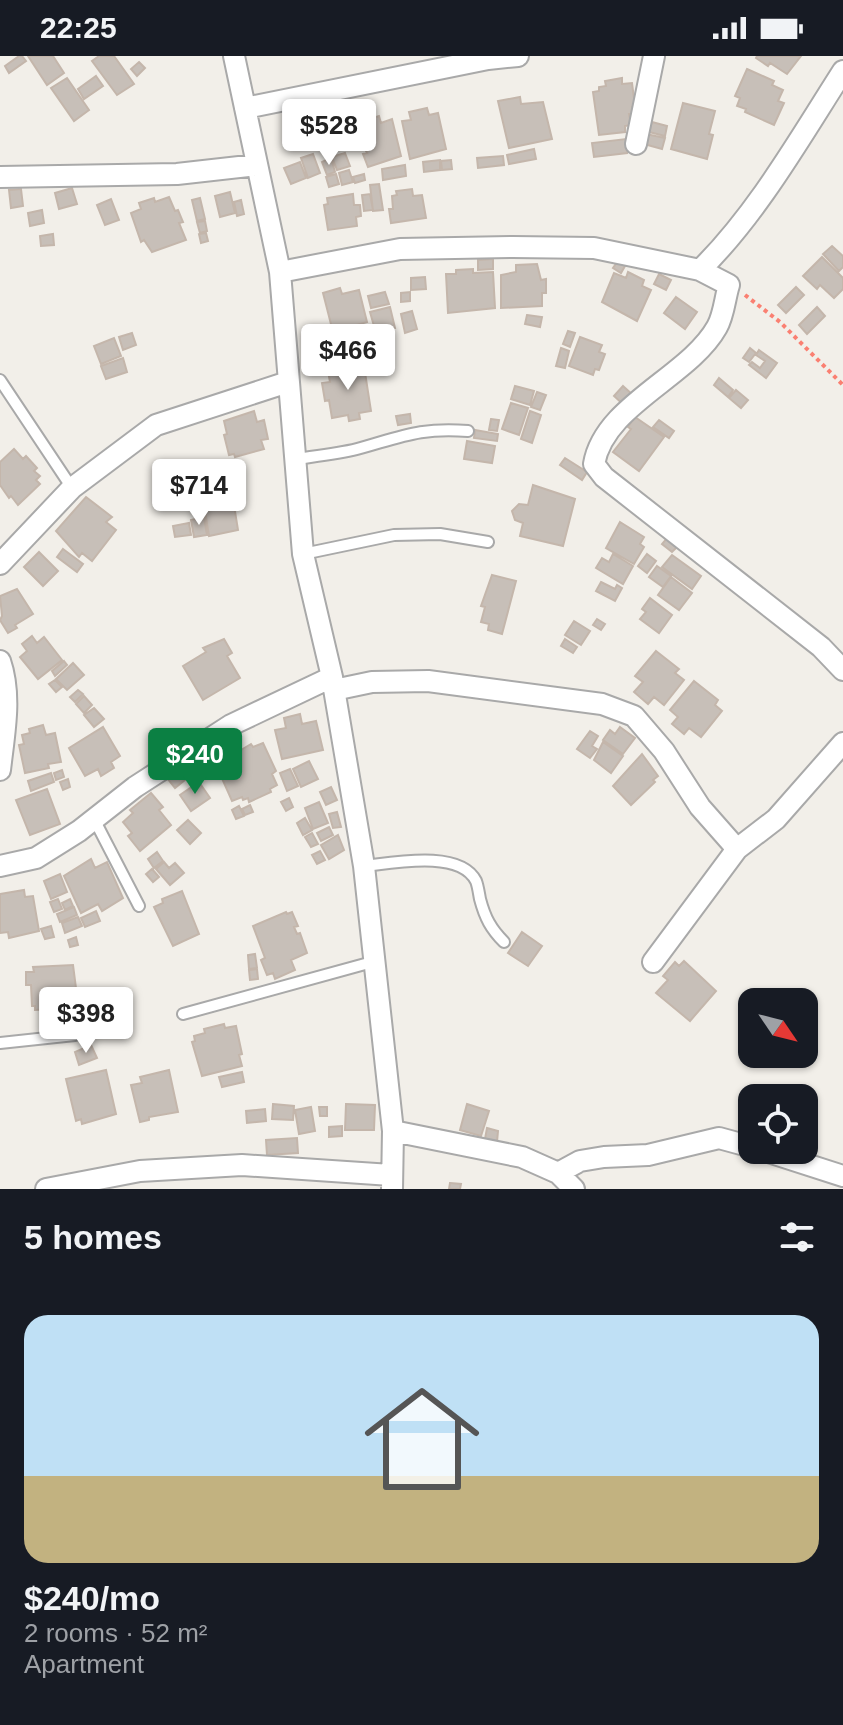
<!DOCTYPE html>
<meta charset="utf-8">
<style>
:root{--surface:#171b24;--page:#20242c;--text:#f1f3f6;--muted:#9ea1a6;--accent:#0b8043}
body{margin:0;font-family:Helvetica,sans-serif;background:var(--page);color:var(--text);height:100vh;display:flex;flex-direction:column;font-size:30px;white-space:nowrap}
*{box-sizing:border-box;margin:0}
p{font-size:26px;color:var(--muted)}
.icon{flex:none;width:44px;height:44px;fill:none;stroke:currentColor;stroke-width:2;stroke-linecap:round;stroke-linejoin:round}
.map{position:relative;height:1133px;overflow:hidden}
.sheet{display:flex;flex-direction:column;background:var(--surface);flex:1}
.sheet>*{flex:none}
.needle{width:52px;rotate:125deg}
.fabs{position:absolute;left:738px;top:932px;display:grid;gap:16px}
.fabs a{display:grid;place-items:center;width:80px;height:80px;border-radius:16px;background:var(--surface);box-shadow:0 2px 6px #0004;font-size:40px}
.price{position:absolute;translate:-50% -68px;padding:0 18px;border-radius:8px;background:#fff;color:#222;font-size:26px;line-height:52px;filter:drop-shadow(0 2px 4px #0008)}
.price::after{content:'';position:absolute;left:50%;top:48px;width:24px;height:18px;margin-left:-12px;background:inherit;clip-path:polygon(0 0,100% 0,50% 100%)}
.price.current{background:var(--accent);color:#fff}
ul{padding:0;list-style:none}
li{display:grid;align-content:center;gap:16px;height:424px;padding:0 24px}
li span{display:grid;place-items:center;height:248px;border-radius:24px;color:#555}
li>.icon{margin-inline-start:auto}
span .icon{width:144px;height:144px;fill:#fffc;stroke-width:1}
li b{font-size:34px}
h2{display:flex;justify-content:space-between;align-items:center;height:96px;padding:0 24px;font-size:34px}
.status{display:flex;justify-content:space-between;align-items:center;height:56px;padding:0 40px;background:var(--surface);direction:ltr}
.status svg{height:22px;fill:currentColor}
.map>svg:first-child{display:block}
.building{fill:#c7bfb8;stroke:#c4b6ab;stroke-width:2}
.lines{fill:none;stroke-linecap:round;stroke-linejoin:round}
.lane-casing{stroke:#a9a9a9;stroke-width:14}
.street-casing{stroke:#a9a9a9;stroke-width:24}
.path{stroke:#fa8072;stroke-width:4;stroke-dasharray:4 4;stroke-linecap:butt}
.lane{stroke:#fff;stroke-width:10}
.street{stroke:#fff;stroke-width:20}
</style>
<div class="status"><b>22:25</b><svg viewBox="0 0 49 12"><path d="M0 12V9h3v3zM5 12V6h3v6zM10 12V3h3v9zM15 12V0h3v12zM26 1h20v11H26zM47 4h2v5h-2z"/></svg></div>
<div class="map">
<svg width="843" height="1133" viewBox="0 0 843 1133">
<rect width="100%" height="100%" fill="#f2efe9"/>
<path class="building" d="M 19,0 L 22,0 L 26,5 L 9,17 L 5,10 Z
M 28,0 L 53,0 L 64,17 L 47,29 Z
M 99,0 L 114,0 L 134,28 L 117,39 L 92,5 Z
M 757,0 L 801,0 L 787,18 L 770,7 L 768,10 L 756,2 Z
M 139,6 L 145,12 L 137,20 L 131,13 Z
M 747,13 L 774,25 L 772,29 L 783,34 L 778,45 L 784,47 L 774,69 L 745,56 L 746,53 L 737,50 L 740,42 L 735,40 Z
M 96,20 L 103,30 L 84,43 L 78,33 Z
M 67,22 L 89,54 L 74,65 L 51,32 Z
M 622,22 L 622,28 L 632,27 L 635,50 L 632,51 L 633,58 L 629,58 L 631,69 L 625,70 L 625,76 L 599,79 L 593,36 L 599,35 L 599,31 L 606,30 L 605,25 Z
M 520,41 L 521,48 L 543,46 L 552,83 L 509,92 L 498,45 Z
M 683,47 L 715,55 L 709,78 L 713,79 L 707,103 L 671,93 Z
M 427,52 L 429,59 L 438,57 L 446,93 L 410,103 L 402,65 L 411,64 L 409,56 Z
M 379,60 L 381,67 L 392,63 L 401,100 L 368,111 L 363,98 L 367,97 L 357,75 L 366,72 L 364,65 Z
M 652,66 L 667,70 L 665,80 L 649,76 Z
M 646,78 L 665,82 L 662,93 L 644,88 Z
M 626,83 L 627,97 L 594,101 L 592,87 Z
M 534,93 L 536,103 L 509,108 L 507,99 Z
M 345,97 L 350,110 L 337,114 L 332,101 Z
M 313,98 L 320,117 L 308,122 L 301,102 Z
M 503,100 L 504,109 L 478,112 L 477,102 Z
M 331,102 L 335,116 L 327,119 L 322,106 Z
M 440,104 L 440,114 L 424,116 L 423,106 Z
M 451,104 L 452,113 L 442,114 L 441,105 Z
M 300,106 L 306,122 L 291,128 L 284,112 Z
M 405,109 L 406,120 L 383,124 L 382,113 Z
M 349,114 L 353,126 L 342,129 L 339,117 Z
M 336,118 L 339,128 L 329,131 L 326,121 Z
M 364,118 L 365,124 L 355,127 L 353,121 Z
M 379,128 L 383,154 L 373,155 L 370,129 Z
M 72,132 L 77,148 L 59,153 L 55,137 Z
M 21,133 L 23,150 L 11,152 L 9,134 Z
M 412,133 L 413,140 L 422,139 L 426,162 L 391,167 L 389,153 L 393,153 L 392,140 L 397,139 L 396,135 Z
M 230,136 L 235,157 L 220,161 L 215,140 Z
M 353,138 L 354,149 L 360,149 L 361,160 L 356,161 L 357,170 L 328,174 L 324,149 L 328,148 L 327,142 Z
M 370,138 L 373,154 L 364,155 L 362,139 Z
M 169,141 L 175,155 L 178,154 L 183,166 L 179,167 L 186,184 L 152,196 L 144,184 L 141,186 L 131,157 L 141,153 L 139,147 L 154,142 L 155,146 Z
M 200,142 L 205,163 L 197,165 L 192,144 Z
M 111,143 L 119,164 L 105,169 L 97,149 Z
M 241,144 L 244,158 L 237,160 L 234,146 Z
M 42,154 L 44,167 L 30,170 L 28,157 Z
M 205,165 L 207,175 L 200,177 L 197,166 Z
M 206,177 L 208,185 L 201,187 L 199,178 Z
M 53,178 L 54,189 L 41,190 L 40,180 Z
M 832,190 L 843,200 L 843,211 L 839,215 L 823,198 Z
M 822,201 L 843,222 L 843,233 L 834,242 L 820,229 L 817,233 L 803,220 Z
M 493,203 L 493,213 L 478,214 L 478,204 Z
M 618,205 L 625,210 L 621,217 L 613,212 Z
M 537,208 L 541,224 L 546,223 L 546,237 L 542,237 L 542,250 L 501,252 L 501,219 L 516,216 L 516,209 Z
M 473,213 L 473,217 L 493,216 L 495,252 L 448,257 L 446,218 L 456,218 L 456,214 Z
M 628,216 L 644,224 L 642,230 L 651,234 L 637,265 L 602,246 L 614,217 L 626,222 Z
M 659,218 L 671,224 L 666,234 L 654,228 Z
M 425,221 L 426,233 L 411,234 L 411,222 Z
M 796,231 L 804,239 L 786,257 L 778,249 Z
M 340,232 L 342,238 L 359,234 L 367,266 L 333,276 L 323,237 Z
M 385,236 L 389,248 L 371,252 L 368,240 Z
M 410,236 L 410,245 L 401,246 L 401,237 Z
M 676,241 L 697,256 L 685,273 L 664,257 Z
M 390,251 L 395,272 L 376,277 L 370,256 Z
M 817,251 L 825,260 L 807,278 L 799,269 Z
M 412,255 L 417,273 L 405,277 L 401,258 Z
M 527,259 L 542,261 L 540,271 L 525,268 Z
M 368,274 L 370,286 L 338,292 L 336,279 Z
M 568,275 L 575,277 L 570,291 L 563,288 Z
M 132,277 L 136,289 L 123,294 L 119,281 Z
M 322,280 L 324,292 L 317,293 L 314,282 Z
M 580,281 L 602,289 L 599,296 L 605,298 L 599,314 L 595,313 L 593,319 L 569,310 Z
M 114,282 L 121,300 L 101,308 L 94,290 Z
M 561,292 L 569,295 L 565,312 L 556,310 Z
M 750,292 L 756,297 L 749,306 L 743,302 Z
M 759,294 L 777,307 L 766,322 L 749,309 L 752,306 L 760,312 L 765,305 L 756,299 Z
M 123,302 L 127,316 L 106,323 L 101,310 Z
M 359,309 L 364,310 L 371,355 L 359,357 L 360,363 L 349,365 L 348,359 L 332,362 L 329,344 L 325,345 L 322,327 L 330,326 L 328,315 Z
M 719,322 L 733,334 L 728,341 L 714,329 Z
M 515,330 L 534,335 L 530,349 L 511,343 Z
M 623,330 L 634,340 L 625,350 L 614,340 Z
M 736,334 L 748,344 L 741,352 L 729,342 Z
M 537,336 L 546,339 L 540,354 L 531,351 Z
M 511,347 L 528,352 L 519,379 L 502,373 Z
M 254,355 L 257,366 L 264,364 L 268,383 L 261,384 L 264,393 L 235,401 L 234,398 L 229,399 L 224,379 L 227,378 L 224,365 Z
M 530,355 L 541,359 L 532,387 L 521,383 Z
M 410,358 L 411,367 L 398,369 L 396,360 Z
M 635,361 L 664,381 L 639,415 L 613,396 L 631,373 L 628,371 Z
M 491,363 L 499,364 L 497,375 L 489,374 Z
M 659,364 L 674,375 L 669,382 L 653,371 Z
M 475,374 L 498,378 L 497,385 L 474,382 Z
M 467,385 L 495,390 L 492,407 L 464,403 Z
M 14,393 L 23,403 L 26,400 L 37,412 L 34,415 L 40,420 L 36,424 L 40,428 L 18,449 L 11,440 L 9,442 L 0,429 L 0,406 Z
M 565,402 L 587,416 L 582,424 L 560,409 Z
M 229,422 L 231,439 L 214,442 L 211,425 Z
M 533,429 L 575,443 L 563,490 L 520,480 L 523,467 L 515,464 L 512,455 L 519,448 L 528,449 Z
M 86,441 L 112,461 L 106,466 L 116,474 L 92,505 L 82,497 L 79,501 L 56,475 Z
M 233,443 L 238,474 L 209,480 L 204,449 Z
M 204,461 L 207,479 L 194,481 L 191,464 Z
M 620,466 L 644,481 L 640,488 L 644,491 L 634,508 L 606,492 Z
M 189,467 L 191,479 L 175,481 L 173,470 Z
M 667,482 L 678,490 L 672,496 L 662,488 Z
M 63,493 L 83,508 L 77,516 L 57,501 Z
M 39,496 L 58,515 L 43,530 L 24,511 Z
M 613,498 L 633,510 L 623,528 L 596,512 L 602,502 L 609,506 Z
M 647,498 L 656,505 L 647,517 L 638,510 Z
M 672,499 L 701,520 L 692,533 L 662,511 Z
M 657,510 L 671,520 L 663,531 L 649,521 Z
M 492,519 L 516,525 L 502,578 L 488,574 L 489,568 L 481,566 L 485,551 L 481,550 Z
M 671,521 L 692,537 L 679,554 L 658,539 Z
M 601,526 L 615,533 L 617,529 L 622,532 L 615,545 L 596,535 Z
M 17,533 L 33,558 L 15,569 L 17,572 L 8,577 L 0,564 L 2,560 L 0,540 Z
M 650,542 L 672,559 L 659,577 L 640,563 L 646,556 L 642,553 Z
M 597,563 L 605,568 L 601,574 L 593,569 Z
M 574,565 L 590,575 L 581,589 L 565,579 Z
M 32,580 L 37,587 L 44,581 L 62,604 L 38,623 L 20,601 L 27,595 L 22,588 Z
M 224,583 L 232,597 L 227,600 L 240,622 L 203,644 L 183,610 L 206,596 L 203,592 Z
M 565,583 L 577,591 L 573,597 L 561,590 Z
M 656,595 L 679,613 L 675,617 L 684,624 L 664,649 L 654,641 L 648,648 L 634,636 L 643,626 L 635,620 Z
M 64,605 L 67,609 L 55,620 L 52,615 Z
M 73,607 L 84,619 L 67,634 L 56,623 Z
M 55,624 L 62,631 L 56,636 L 49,628 Z
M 694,625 L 718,644 L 715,649 L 722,655 L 701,681 L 689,672 L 684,678 L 672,668 L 678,661 L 670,654 Z
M 78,634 L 83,638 L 75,646 L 70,641 Z
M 84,640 L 92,649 L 84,657 L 76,648 Z
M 94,652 L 104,663 L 94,671 L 84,659 Z
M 300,658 L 302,668 L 316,665 L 323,694 L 282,703 L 275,674 L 286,672 L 284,662 Z
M 43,669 L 46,679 L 55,677 L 61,706 L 48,708 L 49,712 L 25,717 L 19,689 L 24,688 L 22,679 L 30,677 L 29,673 Z
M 103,671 L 120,700 L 111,706 L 114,712 L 101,720 L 98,713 L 85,720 L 69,692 Z
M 620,671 L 635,682 L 623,698 L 603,684 L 610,674 L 615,678 Z
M 590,675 L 598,680 L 592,690 L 597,693 L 590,702 L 577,693 Z
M 603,686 L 623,700 L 611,717 L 594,704 Z
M 263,687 L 276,715 L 272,718 L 277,729 L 270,733 L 271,736 L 249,746 L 248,742 L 243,744 L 242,741 L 232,745 L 216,709 L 251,688 L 253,691 Z
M 642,698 L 658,720 L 653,724 L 655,726 L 631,749 L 613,730 Z
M 190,705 L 200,720 L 191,727 L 181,712 Z
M 309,705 L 318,723 L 301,731 L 293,713 Z
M 178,713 L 186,723 L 175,732 L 167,722 Z
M 290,713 L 298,730 L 287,735 L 280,717 Z
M 62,714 L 64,721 L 56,724 L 54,717 Z
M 51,717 L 54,726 L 31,735 L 28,725 Z
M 68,723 L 70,731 L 63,734 L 60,726 Z
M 199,726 L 210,742 L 191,755 L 180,739 Z
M 331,731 L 337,744 L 326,749 L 320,736 Z
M 47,733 L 60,768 L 30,779 L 16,744 Z
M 151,737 L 163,751 L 159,754 L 171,769 L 140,795 L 128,780 L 132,777 L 123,766 L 133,757 L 130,754 Z
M 289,742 L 293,751 L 286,755 L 281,746 Z
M 319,746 L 328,767 L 313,773 L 305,752 Z
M 250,749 L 253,756 L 245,759 L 242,753 Z
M 239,750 L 244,760 L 236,763 L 232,754 Z
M 337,756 L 341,771 L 333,772 L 329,758 Z
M 305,762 L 312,774 L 303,779 L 297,767 Z
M 188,764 L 201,777 L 190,788 L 177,774 Z
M 329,771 L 333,779 L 321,785 L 317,777 Z
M 312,777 L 318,788 L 311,791 L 305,781 Z
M 338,779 L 344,794 L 329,803 L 321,789 Z
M 320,795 L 325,804 L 317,808 L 312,799 Z
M 157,796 L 163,805 L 154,812 L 148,803 Z
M 91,803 L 95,812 L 107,806 L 123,842 L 102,855 L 98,848 L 81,857 L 64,820 Z
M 164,806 L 169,812 L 175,807 L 184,817 L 170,829 L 156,813 Z
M 152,813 L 159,821 L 153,826 L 146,818 Z
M 60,818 L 67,836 L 51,843 L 44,825 Z
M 24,834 L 25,841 L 33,840 L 39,875 L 9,882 L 8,876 L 0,877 L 0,838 Z
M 182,835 L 199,878 L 173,890 L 154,851 L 163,847 L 162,843 Z
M 58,843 L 62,853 L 54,856 L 50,846 Z
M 70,843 L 73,850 L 65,854 L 62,847 Z
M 74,851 L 77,859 L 60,866 L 57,858 Z
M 96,855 L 100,865 L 85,871 L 81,862 Z
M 286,856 L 287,858 L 292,856 L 298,870 L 294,871 L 297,878 L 300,877 L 307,897 L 291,904 L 295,914 L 275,923 L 273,917 L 267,919 L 261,904 L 265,902 L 253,870 Z
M 78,861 L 82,870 L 65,877 L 62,867 Z
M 51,870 L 54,881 L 45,883 L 41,873 Z
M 522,876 L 542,890 L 528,910 L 508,897 Z
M 76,881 L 78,889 L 70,891 L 68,884 Z
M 255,898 L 257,912 L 249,913 L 248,899 Z
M 684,905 L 716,935 L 690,965 L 656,937 L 668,924 L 663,920 L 675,906 L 679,910 Z
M 73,909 L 77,940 L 74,940 L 75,953 L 58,953 L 58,951 L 52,951 L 52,953 L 35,954 L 35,950 L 32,950 L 31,929 L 26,929 L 26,916 L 34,916 L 33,911 Z
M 257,913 L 258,923 L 250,924 L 249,914 Z
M 224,968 L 225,972 L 236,970 L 242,998 L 239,999 L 242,1010 L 202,1020 L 192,986 L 195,985 L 194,980 L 205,977 L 204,973 Z
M 91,989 L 97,1002 L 79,1009 L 75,996 Z
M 106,1014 L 116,1058 L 82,1068 L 81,1063 L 76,1065 L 66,1023 Z
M 169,1014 L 178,1056 L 149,1061 L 149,1064 L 140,1066 L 131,1029 L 142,1027 L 140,1021 Z
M 242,1016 L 244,1026 L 222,1031 L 219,1021 Z
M 273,1048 L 294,1050 L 293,1064 L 272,1063 Z
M 346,1048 L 375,1049 L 374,1074 L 345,1074 Z
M 467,1048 L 489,1055 L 481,1080 L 460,1074 Z
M 311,1051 L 315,1075 L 299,1078 L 295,1054 Z
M 319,1051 L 327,1051 L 327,1060 L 320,1060 Z
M 265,1053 L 266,1065 L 247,1067 L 246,1055 Z
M 342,1070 L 342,1080 L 329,1081 L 329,1071 Z
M 487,1072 L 498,1075 L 497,1086 L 485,1083 Z
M 297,1082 L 298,1097 L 267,1099 L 266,1084 Z
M 450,1127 L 461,1128 L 460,1133 L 449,1133 Z"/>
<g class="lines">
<g class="lane-casing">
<path id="lane" d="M 0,324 L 72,432
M 295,403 C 316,400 337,398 357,393 C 401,381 421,371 468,375
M 303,498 L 394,479 L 440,478 L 488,486
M 94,763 L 139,850
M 364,810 C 392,807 460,793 476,825 C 478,830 479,838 480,843 C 485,862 491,873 504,886
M 183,958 L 376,905
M 0,987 L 75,979"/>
</g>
<g class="street-casing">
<path id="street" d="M 234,0 L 280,216 L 303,498 L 332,621 L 364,810 L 393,1075 L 392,1133
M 245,52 L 488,3 L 518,0
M 636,88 L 654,0
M 0,121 L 177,118 L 257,109
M 700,214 L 729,229 C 725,241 724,259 717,271 C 689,321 604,349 594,408 L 604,421 L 821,591 L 843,614
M 280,216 L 400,193 L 513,191 L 594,192 L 700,214 C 757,158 800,82 843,15
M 0,508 L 72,432 L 156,369 L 288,326
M 0,605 C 12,640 4,678 0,714
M 334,634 L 372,626 L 428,625 L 602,648 L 634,660 L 664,695 L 700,751 L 737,793
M 0,810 L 36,802 L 79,775 L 135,731 L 231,669 L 332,621
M 653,906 L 737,793 L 776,763 L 843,687
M 393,1075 L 522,1101 L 558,1117 L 574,1133
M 762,1094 L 843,1120
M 558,1117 L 580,1105 L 604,1101 L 648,1099 L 719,1082 L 752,1091
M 46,1133 L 140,1115 L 242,1109 L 391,1119"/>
</g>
<path class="path" d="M 745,239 L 780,266 L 843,329"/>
<use href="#lane" class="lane"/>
<use href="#street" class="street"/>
</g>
</svg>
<div class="fabs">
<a><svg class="needle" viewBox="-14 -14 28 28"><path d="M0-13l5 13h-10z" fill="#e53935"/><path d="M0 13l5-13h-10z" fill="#9ea1a6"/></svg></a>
<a><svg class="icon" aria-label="locate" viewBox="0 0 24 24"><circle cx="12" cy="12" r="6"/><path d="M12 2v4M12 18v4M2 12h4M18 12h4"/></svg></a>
</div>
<b class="price" style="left:329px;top:111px">$528</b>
<b class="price" style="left:348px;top:336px">$466</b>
<b class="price" style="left:199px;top:471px">$714</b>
<b class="price current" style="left:195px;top:740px">$240</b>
<b class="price" style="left:86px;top:999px">$398</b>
</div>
<section class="sheet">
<h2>5 homes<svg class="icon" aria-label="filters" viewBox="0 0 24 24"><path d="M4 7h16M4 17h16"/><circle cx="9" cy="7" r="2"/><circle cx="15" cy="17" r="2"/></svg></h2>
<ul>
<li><span style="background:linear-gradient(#bfe0f5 65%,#c2b280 0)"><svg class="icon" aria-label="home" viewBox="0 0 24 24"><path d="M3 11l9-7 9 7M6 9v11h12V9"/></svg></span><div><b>$240/mo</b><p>2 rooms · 52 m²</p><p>Apartment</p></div></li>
</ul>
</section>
